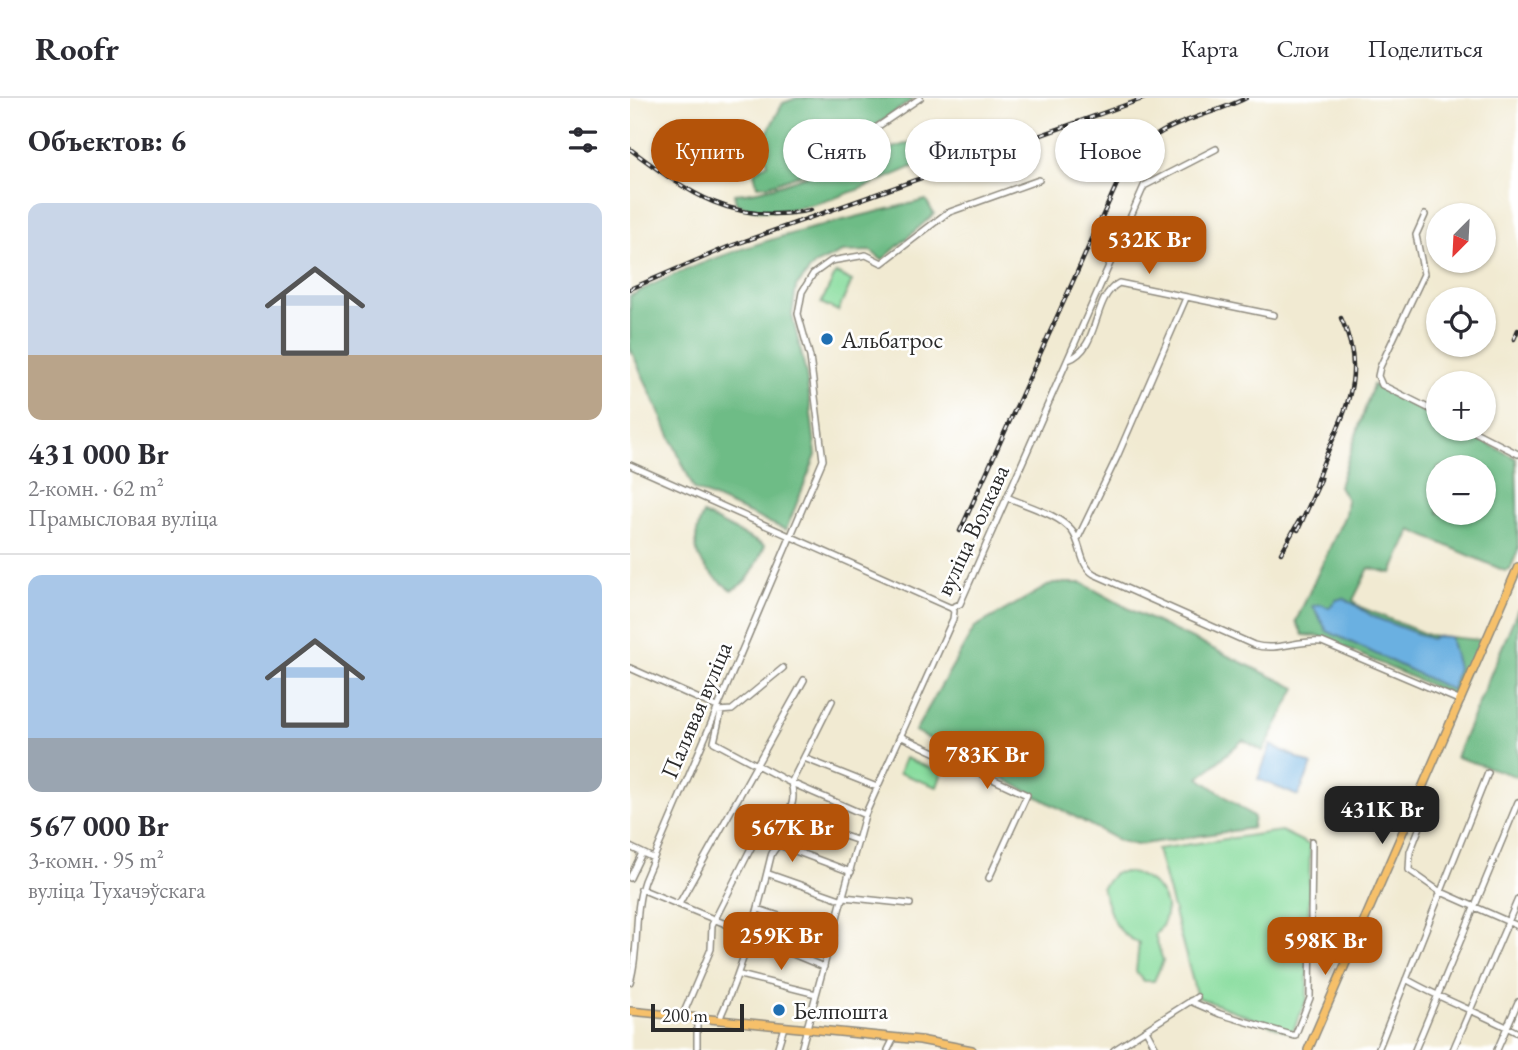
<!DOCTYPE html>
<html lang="ru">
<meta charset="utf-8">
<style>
:root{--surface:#fff;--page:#f7f7f7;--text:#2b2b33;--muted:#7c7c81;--line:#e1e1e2;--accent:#b45309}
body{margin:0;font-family:"EB Garamond",serif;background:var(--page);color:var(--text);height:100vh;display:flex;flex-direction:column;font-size:26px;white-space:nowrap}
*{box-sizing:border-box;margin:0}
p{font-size:23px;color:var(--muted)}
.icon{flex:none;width:38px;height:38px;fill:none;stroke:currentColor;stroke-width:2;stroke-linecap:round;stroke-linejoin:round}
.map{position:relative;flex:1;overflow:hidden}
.drawer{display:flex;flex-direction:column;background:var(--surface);width:630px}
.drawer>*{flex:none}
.guide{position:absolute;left:21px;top:21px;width:665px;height:63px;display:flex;gap:14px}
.needle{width:46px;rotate:204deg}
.controls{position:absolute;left:796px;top:105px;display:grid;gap:14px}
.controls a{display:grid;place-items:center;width:70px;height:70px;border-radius:50%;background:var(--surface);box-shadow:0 2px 5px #0004;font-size:35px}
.scale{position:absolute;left:21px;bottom:18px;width:93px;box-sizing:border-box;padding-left:7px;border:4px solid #2b2b2b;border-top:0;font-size:19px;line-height:24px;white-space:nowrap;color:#2b2b2b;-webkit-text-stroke:5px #fff;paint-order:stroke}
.price{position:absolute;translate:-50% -60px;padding:0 16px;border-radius:14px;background:var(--accent);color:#fff;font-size:23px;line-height:46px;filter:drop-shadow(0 2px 4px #0008)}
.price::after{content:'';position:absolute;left:50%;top:42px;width:21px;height:16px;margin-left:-10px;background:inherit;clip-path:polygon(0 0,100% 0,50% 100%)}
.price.selected{background:#222;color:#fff}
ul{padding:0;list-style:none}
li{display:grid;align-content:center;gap:14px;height:371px;padding:0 28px}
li+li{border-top:2px solid var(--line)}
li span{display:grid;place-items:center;height:217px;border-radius:14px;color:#555}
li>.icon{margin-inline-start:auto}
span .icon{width:126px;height:126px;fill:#fffc;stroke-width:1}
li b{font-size:30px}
h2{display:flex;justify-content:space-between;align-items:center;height:84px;padding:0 28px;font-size:30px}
.pill{padding:0 24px;border-radius:32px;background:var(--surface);box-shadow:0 2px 5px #0004;font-size:24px;line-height:63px}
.pill.selected{background:var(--accent);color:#fff}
header{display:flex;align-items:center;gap:42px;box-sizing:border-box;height:98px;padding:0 35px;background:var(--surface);border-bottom:2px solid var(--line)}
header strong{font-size:33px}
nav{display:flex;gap:38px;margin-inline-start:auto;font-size:24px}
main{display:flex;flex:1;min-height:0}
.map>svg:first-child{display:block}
.green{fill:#89dd9f;stroke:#5a8465;stroke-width:2}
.forest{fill:#6ebc86;stroke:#4c7458;stroke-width:2;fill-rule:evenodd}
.water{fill:#6bb0e1;stroke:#4b6e86;stroke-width:2}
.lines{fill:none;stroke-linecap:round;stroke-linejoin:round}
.minor-casing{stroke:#8e8a7e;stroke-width:8}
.major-casing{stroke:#8e8a7e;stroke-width:10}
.minor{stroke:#fff;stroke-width:5}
.major{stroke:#f6c06b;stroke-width:7}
.rail-casing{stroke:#2b2b2b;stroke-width:4.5}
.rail{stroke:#fff;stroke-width:2;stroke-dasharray:5;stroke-linecap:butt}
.poi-dot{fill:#1f6fb2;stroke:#fff;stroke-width:2.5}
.labels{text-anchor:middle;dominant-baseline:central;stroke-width:5;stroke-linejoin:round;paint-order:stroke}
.poi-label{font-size:24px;fill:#2b2b2b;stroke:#fff;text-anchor:start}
.street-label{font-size:24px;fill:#2b2b2b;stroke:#fff}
</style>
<header>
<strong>Roofr</strong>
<nav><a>Карта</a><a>Слои</a><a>Поделиться</a></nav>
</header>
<main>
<section class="drawer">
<h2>Объектов: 6<svg class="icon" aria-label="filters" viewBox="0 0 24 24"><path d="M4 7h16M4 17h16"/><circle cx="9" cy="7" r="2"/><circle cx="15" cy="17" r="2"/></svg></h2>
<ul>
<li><span style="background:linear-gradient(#c9d6e8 70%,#b9a48a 0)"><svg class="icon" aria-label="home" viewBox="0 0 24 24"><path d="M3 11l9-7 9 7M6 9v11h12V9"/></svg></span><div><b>431 000 Br</b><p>2-комн. · 62 m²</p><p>Прамысловая вуліца</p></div></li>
<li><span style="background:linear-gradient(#a9c7e8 75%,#9aa5b1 0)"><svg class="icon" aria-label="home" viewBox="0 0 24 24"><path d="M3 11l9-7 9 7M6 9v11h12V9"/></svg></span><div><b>567 000 Br</b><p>3-комн. · 95 m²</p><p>вуліца Тухачэўскага</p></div></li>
</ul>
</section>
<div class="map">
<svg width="888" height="952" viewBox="0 0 888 952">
<rect width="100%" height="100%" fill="#fff"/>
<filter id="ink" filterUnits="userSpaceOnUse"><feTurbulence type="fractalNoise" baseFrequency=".0143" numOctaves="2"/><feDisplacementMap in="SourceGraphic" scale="14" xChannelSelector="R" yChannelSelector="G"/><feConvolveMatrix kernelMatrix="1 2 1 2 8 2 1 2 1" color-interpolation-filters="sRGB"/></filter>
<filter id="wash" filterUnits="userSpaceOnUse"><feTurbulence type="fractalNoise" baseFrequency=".00686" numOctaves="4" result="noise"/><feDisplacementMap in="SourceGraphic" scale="28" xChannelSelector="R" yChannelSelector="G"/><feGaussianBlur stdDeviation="1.57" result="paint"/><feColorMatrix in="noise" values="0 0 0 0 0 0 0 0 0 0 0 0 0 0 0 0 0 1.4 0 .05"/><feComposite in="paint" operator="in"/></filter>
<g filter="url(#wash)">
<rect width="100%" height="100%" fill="#f1ead2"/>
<path class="green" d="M 206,175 L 222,183 L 208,213 L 191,205 Z
M 275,660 L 312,675 L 307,689 L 269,675 Z
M 651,733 L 680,747 L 677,901 L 662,935 L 567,899 L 527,751 Z
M 496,774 C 528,779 551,810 525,837 L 533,863 L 524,883 L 514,883 L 506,874 L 509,845 C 483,834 480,815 472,790 L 484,775 Z"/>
<path class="forest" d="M 167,0 L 285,0 L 182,72 L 140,87 L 127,88 L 124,74 L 138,65 L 131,46 L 153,5 Z
M 337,27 L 350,37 L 333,46 L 326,42 L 320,52 L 306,59 C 258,78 154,133 106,105 L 104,96 C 141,94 173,78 208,66 C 235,56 264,51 291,41 L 296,30 L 323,32 Z
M 296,102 L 304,116 L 252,162 L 241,153 L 212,154 L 184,167 L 166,189 L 162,217 L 176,275 L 186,357 L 156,432 L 64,391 L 0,250 L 0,198 C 92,149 195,126 296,102 Z
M 743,287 L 808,321 L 808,331 L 829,331 L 886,360 L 888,452 L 880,472 L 875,473 L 781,432 L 762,475 L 739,470 L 723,502 L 728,508 L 798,537 L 851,542 L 826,599 L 689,538 L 673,537 L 666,523 L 715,417 L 717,402 L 709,388 ZM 808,369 L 854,369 L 854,415 L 808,415 Z
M 73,416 L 135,448 C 126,466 121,485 101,492 C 71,470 56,453 73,416 Z
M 423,485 L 452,485 L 505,514 L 666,590 L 633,653 L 613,642 L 569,680 L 624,719 L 622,730 L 506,747 L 490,743 L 285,633 L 345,529 Z
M 888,511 L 888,679 L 826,659 Z"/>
<path class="water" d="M 714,500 L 744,519 L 801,541 L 806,538 L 820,539 L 828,570 L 822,592 L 697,533 L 683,508 L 691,506 L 699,510 L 706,502 Z
M 641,647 L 682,667 L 668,698 L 628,681 Z"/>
</g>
<g filter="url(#ink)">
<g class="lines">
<g class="minor-casing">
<path id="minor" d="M 228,42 L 290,0
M 795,117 L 786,137 L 794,176 L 750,269 L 748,278 L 752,287 L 808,315
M 438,262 C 471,250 461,200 489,185 L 644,217
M 839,331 L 888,356
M 0,367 L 321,510
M 377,399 C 396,408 429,416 442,433 C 452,446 449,467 464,476 L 624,547 C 648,554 668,541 692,544 L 831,603
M 447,442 L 487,359 L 556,200
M 321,510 L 330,506 L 514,88 L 586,51
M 0,570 L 87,609
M 88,613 L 102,612 L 153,570
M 91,614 L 84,644 L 157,683 L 235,717
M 270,638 L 397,697 L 359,780
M 174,660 L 247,689
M 783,714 L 793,721 L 780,754 L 779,772 L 809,793 L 888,828
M 159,719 L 229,743
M 116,730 L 149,747 L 221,774
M 0,749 L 23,760
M 139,776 L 213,802
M 0,780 L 12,755
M 11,791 L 122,837
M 214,799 L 280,806
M 49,806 L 174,582
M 128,811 L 204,836
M 122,839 L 194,869
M 110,877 L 186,896
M 776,881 C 812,902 851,915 888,935
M 0,884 C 10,851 3,816 14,783 L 193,362 L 180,259 L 168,216 L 172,194 L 183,176 L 201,163 L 236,157 L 252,165 L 317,115 L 409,82
M 560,903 L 590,916 L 665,938 L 680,900 L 682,743
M 52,919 L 81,851 L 82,827 L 121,750
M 67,920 L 67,952
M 89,922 C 114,867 127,816 141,758 C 142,753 147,750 149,745 C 153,738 151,730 154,724 C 161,710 166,702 161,685 L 202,603
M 516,932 L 527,952
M 147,952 L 154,929
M 171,952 L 235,717 L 323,521 L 324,513 L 321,510
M 258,952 L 264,940
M 484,952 L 567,899
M 748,952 L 858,675
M 785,952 L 888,704
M 823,952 L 888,801
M 867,952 L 888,904"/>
</g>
<g class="major-casing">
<path id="major" d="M 0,913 L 290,942 L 342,952
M 678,952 L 888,469"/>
</g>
<use href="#minor" class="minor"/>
<use href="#major" class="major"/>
<g class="rail-casing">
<path id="rail" d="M 0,51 C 59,95 103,128 181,112
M 436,69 L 515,39
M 0,191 L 98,149 L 515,0
M 884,241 L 888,232
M 685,388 C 704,325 743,287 711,220
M 668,432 L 691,381
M 330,433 L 496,66 C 524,24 574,21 616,0
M 651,455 L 670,421"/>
</g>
<use href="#rail" class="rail"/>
</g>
</g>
<g class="poi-dot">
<circle cx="197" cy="241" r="7"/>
<circle cx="149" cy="912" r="7"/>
</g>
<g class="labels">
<g class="poi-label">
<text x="211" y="241">Альбатрос</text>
<text x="163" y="912">Белпошта</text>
</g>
<g class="street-label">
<text transform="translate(342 432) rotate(-65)">вуліца Волкава</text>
<text transform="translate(66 612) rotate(-67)">Палявая вуліца</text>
</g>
</g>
</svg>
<div class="controls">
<a><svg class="needle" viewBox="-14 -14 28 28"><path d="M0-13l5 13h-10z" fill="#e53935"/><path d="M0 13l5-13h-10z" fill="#7c7c81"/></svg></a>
<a><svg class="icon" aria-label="locate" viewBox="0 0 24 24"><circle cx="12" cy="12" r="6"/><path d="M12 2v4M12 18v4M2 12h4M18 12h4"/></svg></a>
<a>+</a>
<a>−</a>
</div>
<div class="scale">200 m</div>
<b class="price" style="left:519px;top:178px">532K Br</b>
<b class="price" style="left:357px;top:693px">783K Br</b>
<b class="price selected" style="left:752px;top:748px">431K Br</b>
<b class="price" style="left:162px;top:766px">567K Br</b>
<b class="price" style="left:151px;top:874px">259K Br</b>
<b class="price" style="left:695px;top:879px">598K Br</b>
<div class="guide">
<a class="pill selected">Купить</a>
<a class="pill">Снять</a>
<a class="pill">Фильтры</a>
<a class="pill">Новое</a>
</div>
</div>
</main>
